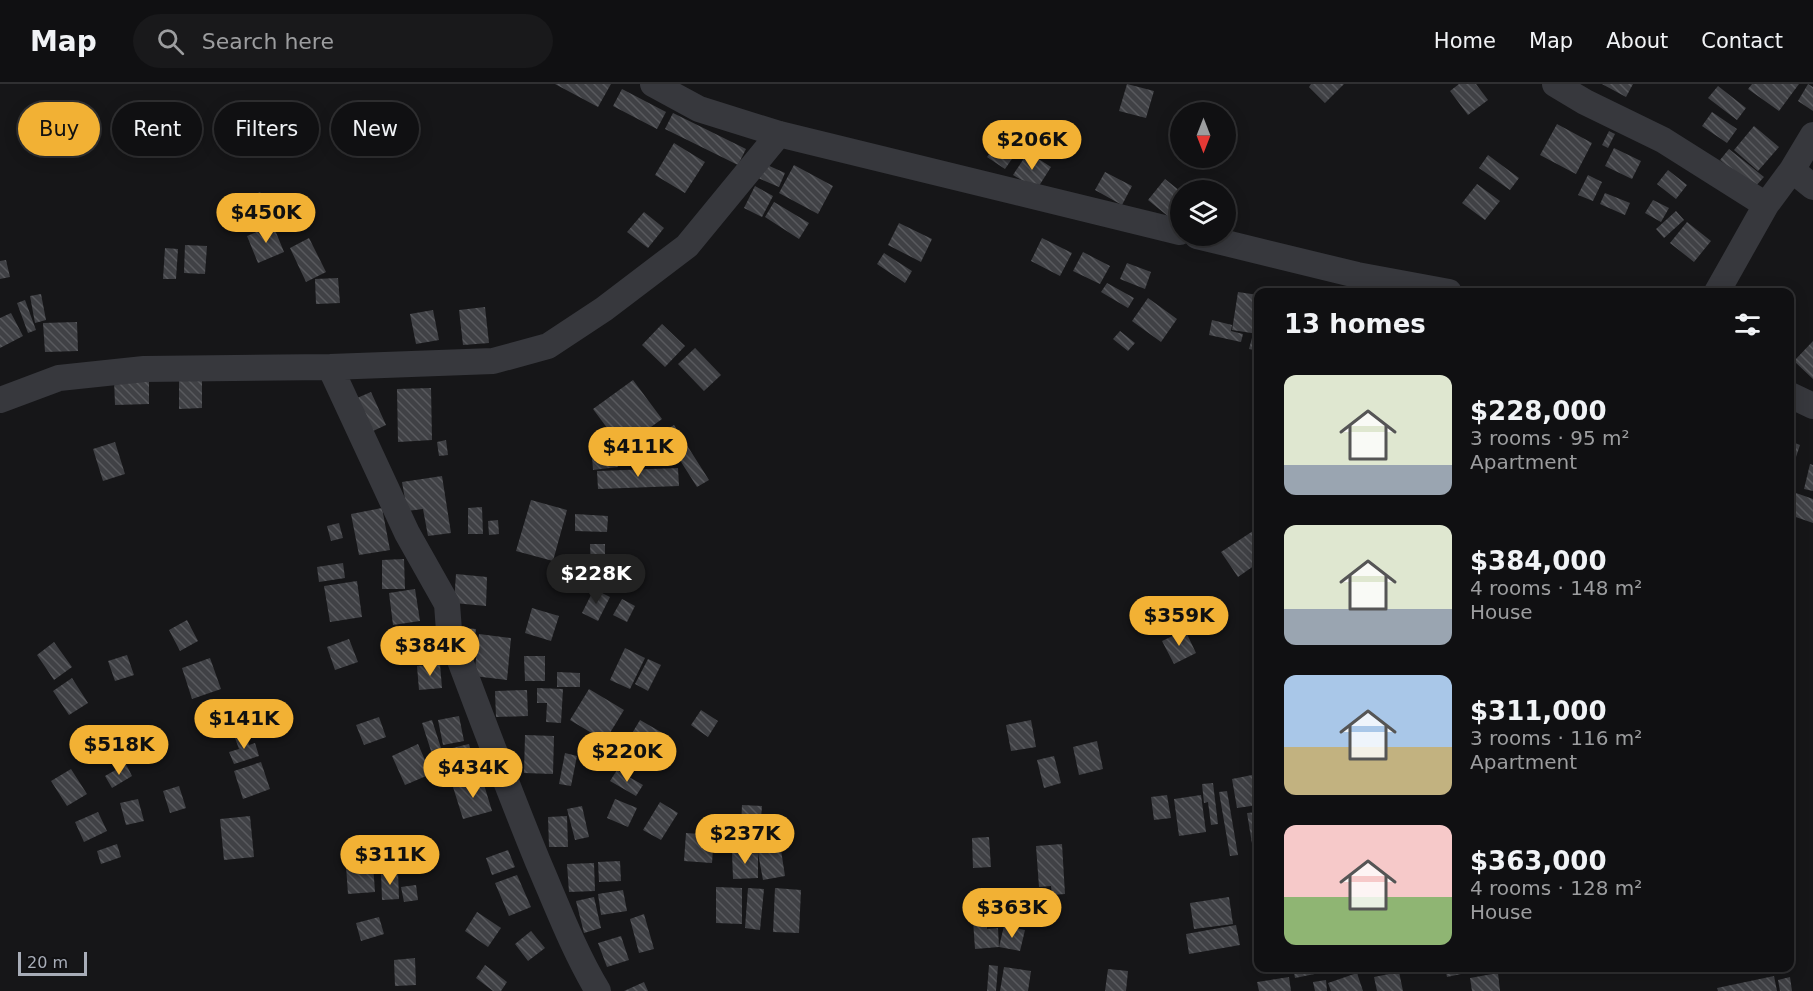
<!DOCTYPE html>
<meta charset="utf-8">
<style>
:root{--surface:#101012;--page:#19191b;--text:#f1f3f6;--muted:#9c9d9f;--line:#303032;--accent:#f2b134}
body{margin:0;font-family:"DejaVu Sans",sans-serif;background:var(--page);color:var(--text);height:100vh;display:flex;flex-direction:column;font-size:22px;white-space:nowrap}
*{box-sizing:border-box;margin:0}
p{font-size:20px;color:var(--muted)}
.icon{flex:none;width:33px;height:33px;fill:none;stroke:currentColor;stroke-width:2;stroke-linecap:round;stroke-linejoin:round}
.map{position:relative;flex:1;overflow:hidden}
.panel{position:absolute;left:1254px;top:204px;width:540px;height:684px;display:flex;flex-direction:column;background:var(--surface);border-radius:12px;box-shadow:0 3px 15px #0003,0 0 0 2px var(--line)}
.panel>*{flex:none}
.banner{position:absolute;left:18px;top:18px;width:570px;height:54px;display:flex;gap:12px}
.needle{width:39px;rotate:180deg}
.tools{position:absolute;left:1170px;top:18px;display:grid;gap:12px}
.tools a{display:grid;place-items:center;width:66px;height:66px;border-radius:50%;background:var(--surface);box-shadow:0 3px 15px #0003,0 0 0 2px var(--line);font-size:30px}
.scale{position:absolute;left:18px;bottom:15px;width:69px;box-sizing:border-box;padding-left:6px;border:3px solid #a8adb8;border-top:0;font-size:16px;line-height:21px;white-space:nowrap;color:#a8adb8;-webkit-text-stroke:4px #111113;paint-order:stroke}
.price{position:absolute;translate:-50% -51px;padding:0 14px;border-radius:21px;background:var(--accent);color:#111;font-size:20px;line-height:39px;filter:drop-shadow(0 2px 3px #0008)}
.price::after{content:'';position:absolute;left:50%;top:36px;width:18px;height:14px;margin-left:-9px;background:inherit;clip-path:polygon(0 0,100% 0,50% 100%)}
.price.selected{background:#222;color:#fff}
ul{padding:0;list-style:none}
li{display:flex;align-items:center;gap:18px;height:150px;padding:0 30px}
li span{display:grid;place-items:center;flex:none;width:168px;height:120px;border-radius:12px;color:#555}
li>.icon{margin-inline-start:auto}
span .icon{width:72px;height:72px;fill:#fffc;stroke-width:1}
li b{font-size:26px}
h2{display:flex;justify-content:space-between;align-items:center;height:72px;padding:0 30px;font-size:26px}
.pill{padding:0 21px;border-radius:27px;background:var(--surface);box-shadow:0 3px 15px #0003,0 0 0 2px var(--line);font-size:21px;line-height:54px}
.pill.selected{background:var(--accent);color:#111}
header{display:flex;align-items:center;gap:36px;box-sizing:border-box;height:84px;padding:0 30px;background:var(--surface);border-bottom:2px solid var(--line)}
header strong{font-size:28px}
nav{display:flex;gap:33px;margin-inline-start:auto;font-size:21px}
.search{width:420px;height:54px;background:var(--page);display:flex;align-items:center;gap:15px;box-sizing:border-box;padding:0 21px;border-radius:33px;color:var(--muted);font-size:22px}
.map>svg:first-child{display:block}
.building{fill:url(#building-back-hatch)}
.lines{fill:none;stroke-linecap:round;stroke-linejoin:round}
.minor{stroke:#37383d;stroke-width:26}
</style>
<header>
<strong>Map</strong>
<div class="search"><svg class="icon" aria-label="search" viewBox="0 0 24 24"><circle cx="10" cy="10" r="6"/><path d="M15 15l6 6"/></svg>Search here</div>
<nav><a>Home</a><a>Map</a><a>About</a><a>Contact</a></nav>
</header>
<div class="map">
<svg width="1813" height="907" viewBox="0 0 1813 907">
<defs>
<pattern id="building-back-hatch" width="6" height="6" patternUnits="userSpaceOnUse" patternTransform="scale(1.5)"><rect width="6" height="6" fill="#404145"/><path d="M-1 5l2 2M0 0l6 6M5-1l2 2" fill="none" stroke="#595a5e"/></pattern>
</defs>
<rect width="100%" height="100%" fill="#161618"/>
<path class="building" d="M 555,0 L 611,0 L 598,23 Z
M 1127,0 L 1154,7 L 1146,34 L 1119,27 Z
M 1311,0 L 1344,0 L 1325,19 L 1309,3 Z
M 1459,0 L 1476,0 L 1488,16 L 1468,31 L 1450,7 Z
M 1602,0 L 1633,0 L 1626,13 Z
M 1752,0 L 1799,0 L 1779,27 L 1748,5 Z
M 1808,0 L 1813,3 L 1813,27 L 1798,17 Z
M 1718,2 L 1746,24 L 1737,36 L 1708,14 Z
M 622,5 L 666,28 L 657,45 L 613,22 Z
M 1712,28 L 1737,45 L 1727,59 L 1702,42 Z
M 673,29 L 746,65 L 738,81 L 665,45 Z
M 1557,40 L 1592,59 L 1576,90 L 1540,71 Z
M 1754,42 L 1779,63 L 1758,87 L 1734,66 Z
M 1226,43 L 1233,46 L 1226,63 Z
M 1175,45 L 1180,47 L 1180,59 L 1171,55 Z
M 1609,47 L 1615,50 L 1608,64 L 1602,61 Z
M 1001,54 L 1018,66 L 1005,85 L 987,73 Z
M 674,59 L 705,78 L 685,109 L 655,91 Z
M 1614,64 L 1641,77 L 1632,95 L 1605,82 Z
M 1729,65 L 1764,93 L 1754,104 L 1720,76 Z
M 1028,68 L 1051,83 L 1037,105 L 1013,91 Z
M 1488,71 L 1519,94 L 1510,106 L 1479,84 Z
M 765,80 L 785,89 L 779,103 L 758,94 Z
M 794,81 L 833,102 L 818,130 L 779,109 Z
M 1668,86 L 1687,101 L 1676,115 L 1657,100 Z
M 1105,88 L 1132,102 L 1122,121 L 1095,106 Z
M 1588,91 L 1602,98 L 1593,117 L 1578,111 Z
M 1165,95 L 1180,107 L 1180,119 L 1169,133 L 1148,116 Z
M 1477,100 L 1500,117 L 1485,136 L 1462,119 Z
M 755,102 L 773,112 L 762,133 L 744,124 Z
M 260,108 L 274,134 L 252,145 L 239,118 Z
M 1605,109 L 1630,119 L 1625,131 L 1600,120 Z
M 1653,116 L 1669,124 L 1661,138 L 1645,129 Z
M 774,118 L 809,139 L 799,155 L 765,133 Z
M 1676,127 L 1684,136 L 1664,154 L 1656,145 Z
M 644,128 L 664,144 L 648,164 L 627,148 Z
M 1687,138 L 1711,157 L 1694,178 L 1670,159 Z
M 899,139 L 932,155 L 921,178 L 888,161 Z
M 273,141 L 284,168 L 258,179 L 247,152 Z
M 309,154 L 326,188 L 306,198 L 290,164 Z
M 1042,154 L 1072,169 L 1060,192 L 1031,177 Z
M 185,161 L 207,162 L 205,190 L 184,189 Z
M 165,164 L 178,165 L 176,195 L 163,195 Z
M 1083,168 L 1110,182 L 1100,200 L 1073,187 Z
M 884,169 L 912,187 L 905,199 L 877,180 Z
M 6,176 L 10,193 L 0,195 L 0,177 Z
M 1127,179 L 1151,188 L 1145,205 L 1120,195 Z
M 338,194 L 340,219 L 316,220 L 315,195 Z
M 1107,199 L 1134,214 L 1128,224 L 1101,208 Z
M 1238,208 L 1258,211 L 1258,250 L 1232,246 Z
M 41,210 L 46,236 L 35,239 L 30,212 Z
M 1148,214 L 1177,235 L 1161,258 L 1132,237 Z
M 25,216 L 36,246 L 28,249 L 17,219 Z
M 485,223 L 489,259 L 463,261 L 459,226 Z
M 433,226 L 439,256 L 416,260 L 410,230 Z
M 11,229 L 23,252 L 0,264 L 0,234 Z
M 1212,236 L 1232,241 L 1231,247 L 1243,250 L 1241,258 L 1209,251 Z
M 77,238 L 78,267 L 45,268 L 43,239 Z
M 662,240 L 685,262 L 665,283 L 642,261 Z
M 1120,247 L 1135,259 L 1128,267 L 1113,255 Z
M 1253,250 L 1258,251 L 1258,267 L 1249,265 Z
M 1813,257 L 1813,295 L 1794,277 Z
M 695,264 L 721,291 L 704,307 L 678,280 Z
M 179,291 L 202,291 L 202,324 L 179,325 Z
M 114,295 L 149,295 L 149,320 L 115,321 Z
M 633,296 L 662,335 L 622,364 L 593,325 Z
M 431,304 L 432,356 L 398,358 L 397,305 Z
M 371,308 L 386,341 L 373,347 L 357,314 Z
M 674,341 L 709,396 L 697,403 L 662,348 Z
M 446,356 L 448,371 L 439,372 L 437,358 Z
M 1790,357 L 1800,361 L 1793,382 L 1790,381 Z
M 115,358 L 125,390 L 103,397 L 93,365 Z
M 616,370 L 618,383 L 593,386 L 592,373 Z
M 1810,380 L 1813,381 L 1813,407 L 1804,405 Z
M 678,384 L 679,402 L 598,405 L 597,387 Z
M 442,392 L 451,449 L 428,452 L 423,425 L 407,427 L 402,398 Z
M 1796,409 L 1813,415 L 1813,439 L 1790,431 Z
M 531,416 L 567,426 L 553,477 L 516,467 Z
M 482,423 L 483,450 L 468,450 L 468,424 Z
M 382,424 L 390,466 L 359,471 L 351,430 Z
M 575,430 L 608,432 L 607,448 L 575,447 Z
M 498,436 L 499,450 L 489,451 L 488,437 Z
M 339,439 L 343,454 L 331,457 L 327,442 Z
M 1253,447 L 1258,455 L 1258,479 L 1238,493 L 1221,468 Z
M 590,460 L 605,460 L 605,484 L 591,484 Z
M 404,475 L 405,505 L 382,505 L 382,476 Z
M 343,479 L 345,494 L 319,498 L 317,483 Z
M 456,490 L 487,493 L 486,522 L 454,519 Z
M 357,497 L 362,533 L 330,538 L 324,502 Z
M 415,505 L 420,537 L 393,541 L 389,509 Z
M 594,505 L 610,513 L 598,537 L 582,529 Z
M 622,515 L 635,522 L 627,538 L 613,531 Z
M 532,524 L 559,532 L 551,557 L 525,549 Z
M 187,536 L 198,557 L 180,567 L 169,546 Z
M 465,544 L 476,545 L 473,566 L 462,564 Z
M 1185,546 L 1196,569 L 1174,580 L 1162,557 Z
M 421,549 L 425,576 L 402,579 L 398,552 Z
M 479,550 L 511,554 L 507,596 L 474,592 Z
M 349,555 L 358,578 L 335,586 L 327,563 Z
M 54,558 L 72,583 L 54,596 L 37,571 Z
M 625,564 L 645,574 L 630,605 L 610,596 Z
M 127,571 L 134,591 L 115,597 L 108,577 Z
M 524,572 L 545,572 L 545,597 L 525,597 Z
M 210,574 L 221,605 L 192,615 L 182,584 Z
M 648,575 L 661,581 L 648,607 L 635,600 Z
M 440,580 L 442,604 L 419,606 L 417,582 Z
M 557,588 L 580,589 L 580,603 L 557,603 Z
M 72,594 L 88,619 L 69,631 L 53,607 Z
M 537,604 L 563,605 L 561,639 L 546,638 L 547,619 L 537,619 Z
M 589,605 L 624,626 L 605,657 L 570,636 Z
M 527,606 L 528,632 L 496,633 L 495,607 Z
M 701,626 L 718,637 L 708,653 L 691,641 Z
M 459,632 L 464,657 L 443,661 L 438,636 Z
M 379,633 L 386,653 L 364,661 L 356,641 Z
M 432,636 L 441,664 L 431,667 L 422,639 Z
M 640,636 L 666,651 L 648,681 L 622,666 Z
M 1031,636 L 1036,663 L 1011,667 L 1006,641 Z
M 246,650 L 249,661 L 255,659 L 259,672 L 234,680 L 229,668 L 239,665 L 235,654 Z
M 525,651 L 554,652 L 553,690 L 524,689 Z
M 1097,657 L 1103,685 L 1079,691 L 1073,663 Z
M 418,660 L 431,690 L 405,701 L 392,672 Z
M 469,660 L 475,683 L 450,689 L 444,666 Z
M 565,669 L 577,672 L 571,702 L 559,700 Z
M 1054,672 L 1061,699 L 1044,704 L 1037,676 Z
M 261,678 L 270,705 L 243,715 L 234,687 Z
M 126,680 L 132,692 L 112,704 L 105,692 Z
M 71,685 L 87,710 L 67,722 L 51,697 Z
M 617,686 L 643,701 L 636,712 L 610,697 Z
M 1257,690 L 1258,721 L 1237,724 L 1232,695 Z
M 482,694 L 492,727 L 463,735 L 453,703 Z
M 1213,699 L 1218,740 L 1211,741 L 1208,718 L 1204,719 L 1202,700 Z
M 179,702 L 186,724 L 170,729 L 163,707 Z
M 1227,707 L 1238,771 L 1230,772 L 1219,708 Z
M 1167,711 L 1171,734 L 1154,736 L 1151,713 Z
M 1201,711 L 1206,748 L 1179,752 L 1174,715 Z
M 138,715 L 144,737 L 126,741 L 120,719 Z
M 615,715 L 637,724 L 628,743 L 607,734 Z
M 660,718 L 678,729 L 661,756 L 643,746 Z
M 742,721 L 762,722 L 760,746 L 769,746 L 768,763 L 720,760 L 721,741 L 741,743 Z
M 582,722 L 589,753 L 575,756 L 567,725 Z
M 98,728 L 107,747 L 84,758 L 75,738 Z
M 1258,728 L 1258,784 L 1256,784 L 1247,729 Z
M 250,732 L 254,773 L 224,776 L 220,735 Z
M 567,732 L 568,763 L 549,763 L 548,733 Z
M 686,749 L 714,751 L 712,779 L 684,777 Z
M 989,753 L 991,783 L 973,784 L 972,754 Z
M 117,760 L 121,773 L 101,780 L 97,767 Z
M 1062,760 L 1065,810 L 1052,811 L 1051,802 L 1039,803 L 1036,762 Z
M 508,766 L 515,783 L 492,791 L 486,774 Z
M 781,766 L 785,792 L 763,796 L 758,769 Z
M 758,767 L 758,794 L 733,795 L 732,768 Z
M 620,777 L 621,797 L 599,798 L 598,778 Z
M 594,779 L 595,807 L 569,808 L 567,780 Z
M 373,780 L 375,808 L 348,810 L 346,782 Z
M 398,787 L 399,815 L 382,816 L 381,788 Z
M 517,791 L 531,823 L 509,832 L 495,799 Z
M 416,801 L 418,816 L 404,818 L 401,803 Z
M 716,803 L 742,804 L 742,840 L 716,839 Z
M 748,804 L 764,805 L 760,846 L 745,844 Z
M 775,804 L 801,806 L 799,849 L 773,848 Z
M 623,806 L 627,827 L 601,831 L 598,810 Z
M 594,813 L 601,844 L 584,849 L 576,817 Z
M 1229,813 L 1233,840 L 1194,845 L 1190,819 Z
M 477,828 L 501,844 L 488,863 L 465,847 Z
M 644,830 L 654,865 L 639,869 L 630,835 Z
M 379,833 L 384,850 L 361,857 L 356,839 Z
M 986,835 L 987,845 L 998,844 L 999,863 L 975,865 L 973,836 Z
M 1236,841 L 1240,861 L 1189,870 L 1186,850 Z
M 1004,842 L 1025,846 L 1020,867 L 999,863 Z
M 531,847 L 545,864 L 528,877 L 515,860 Z
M 621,852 L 629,876 L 607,883 L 598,859 Z
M 415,874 L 416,901 L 395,902 L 394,876 Z
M 485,881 L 507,898 L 501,907 L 493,907 L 476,894 Z
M 989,881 L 998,882 L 996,907 L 987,907 Z
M 1004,883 L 1031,887 L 1028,907 L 1000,907 Z
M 1293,884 L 1328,884 L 1329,887 L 1295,894 Z
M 1445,884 L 1459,884 L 1461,890 L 1447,893 Z
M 1108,885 L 1128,887 L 1126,907 L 1105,907 Z
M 1399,888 L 1403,907 L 1377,907 L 1374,893 Z
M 1357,889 L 1363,907 L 1331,907 L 1328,899 Z
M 1498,889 L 1500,907 L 1472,907 L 1470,894 Z
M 1774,892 L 1777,907 L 1718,907 L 1717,904 Z
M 1289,893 L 1291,907 L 1259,907 L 1257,898 Z
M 1790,893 L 1792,907 L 1780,907 L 1778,896 Z
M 1326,896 L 1327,907 L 1315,907 L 1313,898 Z
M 644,898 L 648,907 L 624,907 Z"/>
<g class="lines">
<path class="minor" d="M 653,0 L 699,25 L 779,50 L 1180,148
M 1555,0 L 1585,18 L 1663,56 L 1766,121
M 1792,86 L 1813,103
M 1197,152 L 1357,191 L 1449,208
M 1717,208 L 1766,121 L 1792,86 L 1813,51
M 330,283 L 407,449 L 447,520 L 449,547 C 478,625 507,702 538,778 C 557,822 574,867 598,907
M 1790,311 L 1813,322
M 0,316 L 59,294 L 144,285 L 330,283 L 493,277 L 548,262 L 604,225 L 687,162 L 779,50"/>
</g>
</svg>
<div class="tools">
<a><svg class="needle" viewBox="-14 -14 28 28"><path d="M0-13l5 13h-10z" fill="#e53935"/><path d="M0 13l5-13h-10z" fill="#9c9d9f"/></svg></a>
<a><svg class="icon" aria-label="layers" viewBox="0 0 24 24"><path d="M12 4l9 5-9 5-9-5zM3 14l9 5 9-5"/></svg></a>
</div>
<div class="scale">20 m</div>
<b class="price" style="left:1032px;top:87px">$206K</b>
<b class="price" style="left:266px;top:160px">$450K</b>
<b class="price" style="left:638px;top:394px">$411K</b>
<b class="price selected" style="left:596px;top:521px">$228K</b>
<b class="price" style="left:1179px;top:563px">$359K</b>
<b class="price" style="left:430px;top:593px">$384K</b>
<b class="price" style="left:244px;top:666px">$141K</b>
<b class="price" style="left:119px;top:692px">$518K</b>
<b class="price" style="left:627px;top:699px">$220K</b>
<b class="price" style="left:473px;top:715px">$434K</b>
<b class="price" style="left:745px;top:781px">$237K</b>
<b class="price" style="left:390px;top:802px">$311K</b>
<b class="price" style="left:1012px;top:855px">$363K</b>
<div class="banner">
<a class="pill selected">Buy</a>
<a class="pill">Rent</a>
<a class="pill">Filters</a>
<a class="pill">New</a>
</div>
<section class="panel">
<h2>13 homes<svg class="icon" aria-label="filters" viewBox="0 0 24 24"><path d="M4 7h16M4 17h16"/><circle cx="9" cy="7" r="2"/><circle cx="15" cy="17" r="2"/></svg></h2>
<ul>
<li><span style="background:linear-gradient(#dfe7d0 75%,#9aa5b1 0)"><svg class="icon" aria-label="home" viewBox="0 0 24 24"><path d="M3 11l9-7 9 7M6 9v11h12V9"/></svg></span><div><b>$228,000</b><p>3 rooms · 95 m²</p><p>Apartment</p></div></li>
<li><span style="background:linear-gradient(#dfe7d0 70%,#9aa5b1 0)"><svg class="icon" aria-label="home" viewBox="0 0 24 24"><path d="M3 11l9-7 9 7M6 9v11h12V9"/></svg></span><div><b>$384,000</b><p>4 rooms · 148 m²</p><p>House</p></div></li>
<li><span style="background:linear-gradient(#a9c7e8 60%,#c2b280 0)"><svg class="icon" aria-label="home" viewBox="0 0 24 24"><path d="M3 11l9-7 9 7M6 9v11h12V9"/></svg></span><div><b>$311,000</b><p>3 rooms · 116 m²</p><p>Apartment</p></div></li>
<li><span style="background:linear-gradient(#f6c9c9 60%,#8fb573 0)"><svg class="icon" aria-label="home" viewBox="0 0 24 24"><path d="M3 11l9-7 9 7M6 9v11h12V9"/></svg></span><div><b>$363,000</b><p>4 rooms · 128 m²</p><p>House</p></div></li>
</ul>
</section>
</div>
